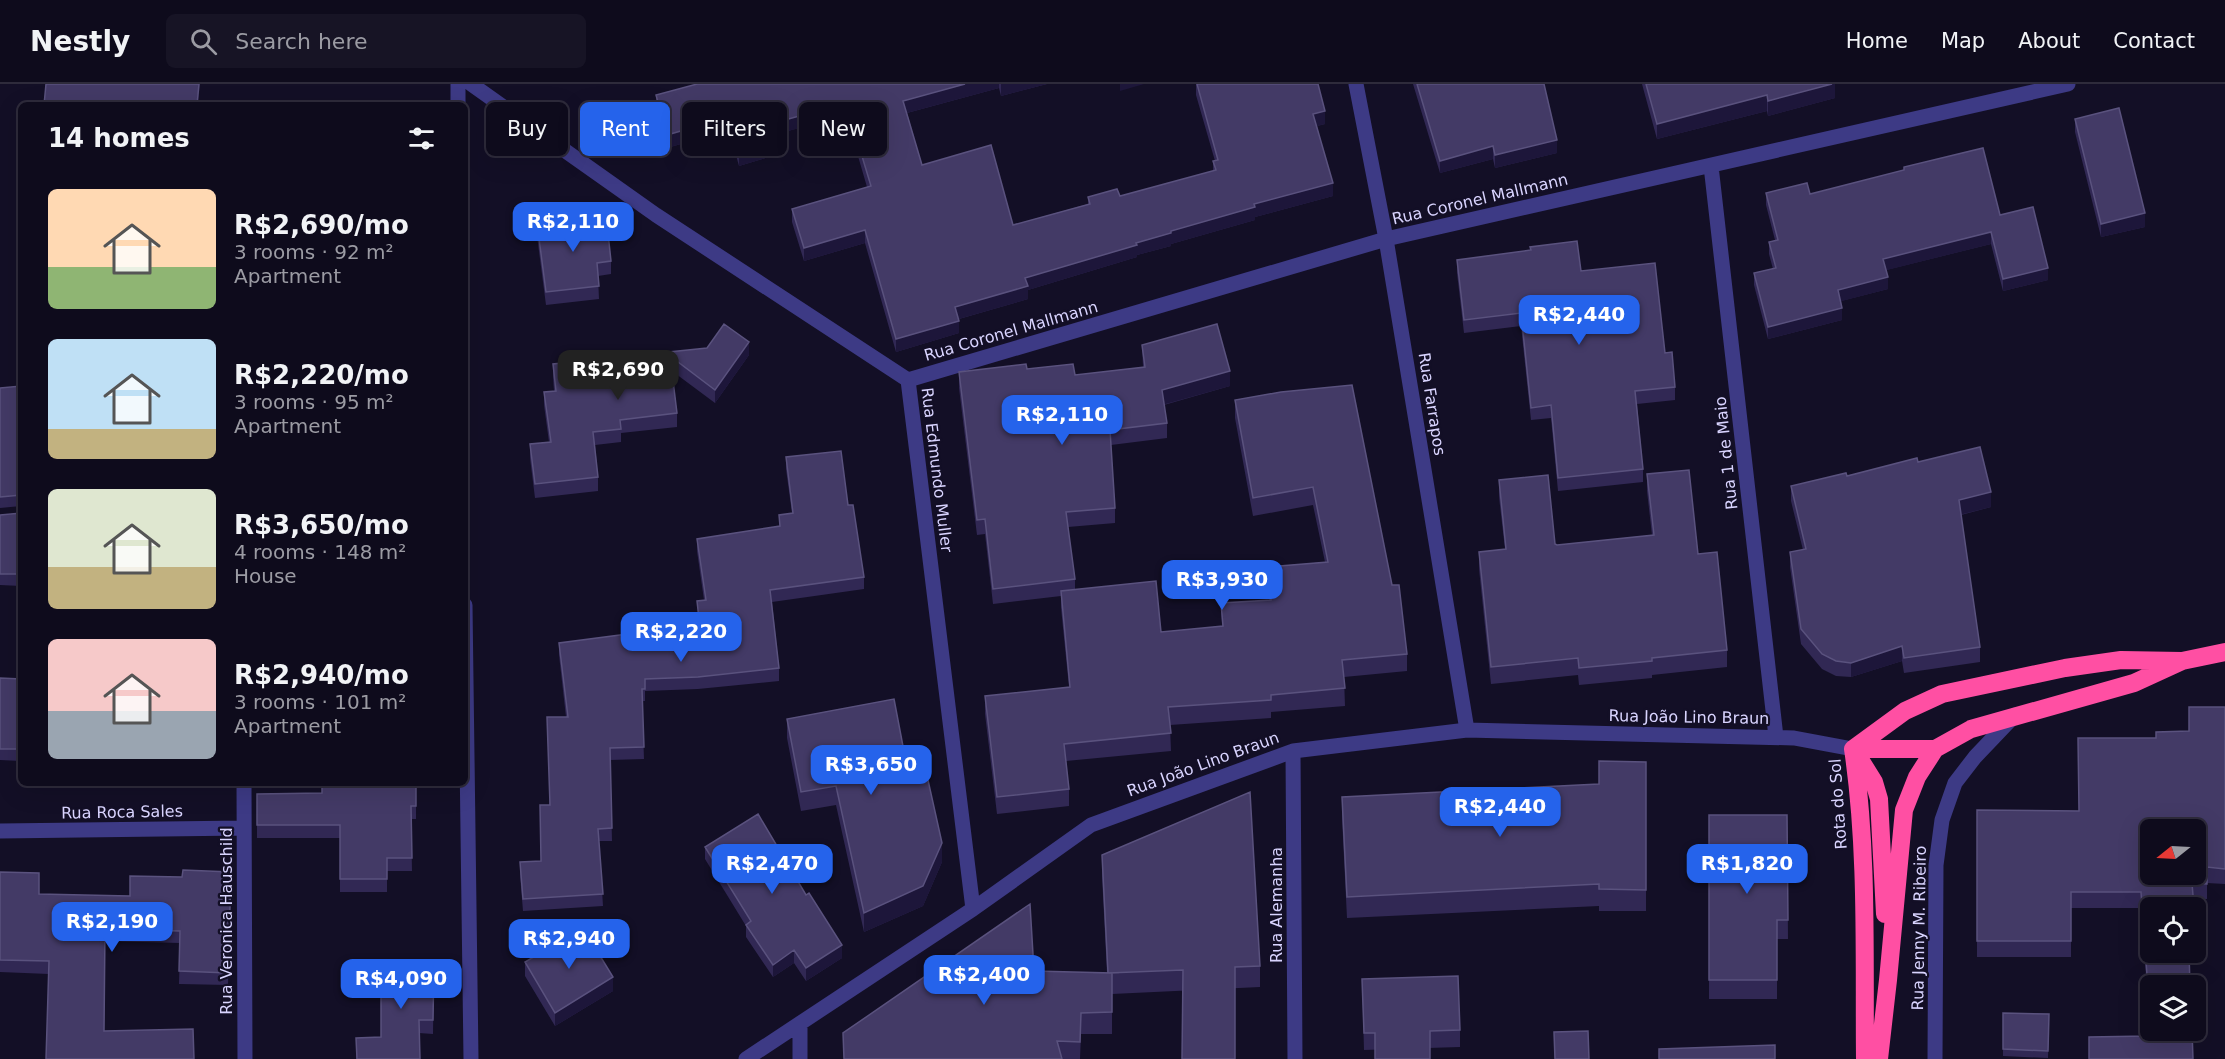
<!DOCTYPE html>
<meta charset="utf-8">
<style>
:root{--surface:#0e0b1c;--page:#171425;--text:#f1f3f6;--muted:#9b9ba3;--line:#2e2b3b;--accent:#2563eb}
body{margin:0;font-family:"DejaVu Sans",sans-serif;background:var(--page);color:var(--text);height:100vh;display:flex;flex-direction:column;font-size:22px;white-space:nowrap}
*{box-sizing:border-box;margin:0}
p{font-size:20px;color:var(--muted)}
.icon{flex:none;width:33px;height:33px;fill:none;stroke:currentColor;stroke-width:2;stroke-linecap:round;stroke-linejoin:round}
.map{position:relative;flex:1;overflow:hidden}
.sheet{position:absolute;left:18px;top:18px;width:450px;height:684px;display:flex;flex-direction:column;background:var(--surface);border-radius:9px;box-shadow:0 6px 24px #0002,0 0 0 2px var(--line)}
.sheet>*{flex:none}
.hud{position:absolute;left:486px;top:18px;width:570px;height:54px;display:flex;gap:12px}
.needle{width:39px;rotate:252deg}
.tools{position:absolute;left:2140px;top:735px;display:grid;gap:12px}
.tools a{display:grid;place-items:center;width:66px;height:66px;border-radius:9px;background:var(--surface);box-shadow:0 6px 24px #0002,0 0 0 2px var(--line);font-size:30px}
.price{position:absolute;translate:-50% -51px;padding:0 14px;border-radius:12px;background:var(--accent);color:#fff;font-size:20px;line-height:39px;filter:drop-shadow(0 2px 3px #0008)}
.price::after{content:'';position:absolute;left:50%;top:36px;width:18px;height:14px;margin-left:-9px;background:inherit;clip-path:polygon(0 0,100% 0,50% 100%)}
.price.on{background:#222;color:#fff}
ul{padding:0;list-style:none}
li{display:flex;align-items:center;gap:18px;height:150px;padding:0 30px}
li span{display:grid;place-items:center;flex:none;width:168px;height:120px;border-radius:9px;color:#555}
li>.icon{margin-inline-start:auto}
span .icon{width:72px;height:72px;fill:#fffc;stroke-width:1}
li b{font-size:26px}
h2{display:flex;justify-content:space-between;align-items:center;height:72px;padding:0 30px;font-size:26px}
.tag{padding:0 21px;border-radius:9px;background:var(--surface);box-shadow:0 6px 24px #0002,0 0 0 2px var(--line);font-size:21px;line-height:54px}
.tag.on{background:var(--accent);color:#fff}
header{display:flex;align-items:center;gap:36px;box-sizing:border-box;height:84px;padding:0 30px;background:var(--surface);border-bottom:2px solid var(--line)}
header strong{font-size:28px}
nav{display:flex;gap:33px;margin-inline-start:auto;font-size:21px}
.search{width:420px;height:54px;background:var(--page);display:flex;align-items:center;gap:15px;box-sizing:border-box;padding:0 21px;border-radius:9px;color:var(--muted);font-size:22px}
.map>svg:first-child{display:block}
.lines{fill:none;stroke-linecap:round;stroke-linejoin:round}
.minor{stroke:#3d3a85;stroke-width:15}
.highway{stroke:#ff4fa3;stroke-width:18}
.wall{fill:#312854}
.shaded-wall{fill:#1d163a}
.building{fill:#433a66;stroke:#5a527e;stroke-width:1.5;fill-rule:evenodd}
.labels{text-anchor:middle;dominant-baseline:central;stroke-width:4.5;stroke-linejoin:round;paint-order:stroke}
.street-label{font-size:16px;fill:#d9d4ff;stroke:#130f26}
</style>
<header>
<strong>Nestly</strong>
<div class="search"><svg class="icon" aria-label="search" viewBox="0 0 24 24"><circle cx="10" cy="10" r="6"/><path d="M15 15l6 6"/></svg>Search here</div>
<nav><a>Home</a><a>Map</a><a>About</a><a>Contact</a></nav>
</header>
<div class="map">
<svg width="2225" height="975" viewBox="0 0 2225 975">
<rect width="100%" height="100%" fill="#130f26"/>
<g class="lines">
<path class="minor" d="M 458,0 L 458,21
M 471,0 L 656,131 L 908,296 L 973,825
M 1356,0 L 1386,155 L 1467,646
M 1711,82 L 1776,653
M 908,296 L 1386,155 L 2068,0
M 465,521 L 471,975
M 1293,667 L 1295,975
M 244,699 L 245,975
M 0,747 L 244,744
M 800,940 L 800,975
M 746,975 L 973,825 L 1091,741 L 1293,667 L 1467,646 L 1794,654 L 1853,665
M 1935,975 L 1936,781 L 1942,736 L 1955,699 L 1975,673 L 2015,631"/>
<path class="highway" d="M 1853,665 L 1905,627 L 1942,610 L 2065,584 L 2121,576 L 2182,577 L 2225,568
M 1853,665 C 1868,766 1864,873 1865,975
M 1853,665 L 1935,665
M 1856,669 L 1874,698 L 1879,715 L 1885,830
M 1879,975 L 1888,896 L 1904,726 L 1917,693 L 1935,665 L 1971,645 L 2134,599 L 2182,577"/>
</g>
<path class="wall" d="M 697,0 L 1047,0 L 1001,12 L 999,4 L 907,29 L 922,81 L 1013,141 L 1088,120 L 1088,113 L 1120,112 L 1213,87 L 1213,77 L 1215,77 L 1196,11 L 1196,0 L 1318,0 L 1325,40 L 1317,42 L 1333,112 L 1255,133 L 1255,136 L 1171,160 L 1171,162 L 1137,171 L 1137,173 L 1028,206 L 1028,215 L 959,235 L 959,249 L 896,268 L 865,159 L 804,177 L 792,138 L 792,125 L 867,103 L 846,31 L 777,50 L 779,70 L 739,82 L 729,46 L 667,64 L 656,24 L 656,11 Z
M 1413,0 L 1544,0 L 1557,69 L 1495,84 L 1493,75 L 1440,89 Z
M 1642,0 L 1835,0 L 1835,14 L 1768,32 L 1767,27 L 1657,55 Z
M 2075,35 L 2145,143 L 2101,153 L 2075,48 Z
M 1904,83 L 2000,131 L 2048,196 L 2003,207 L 1991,160 L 1886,186 L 1888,205 L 1841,217 L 1842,236 L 1768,255 L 1754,201 L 1754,189 L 1773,185 L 1769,170 L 1769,158 L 1775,156 L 1766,121 L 1766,109 L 1810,110 L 1904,86 Z
M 537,139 L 592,142 L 611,177 L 611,190 L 598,192 L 599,215 L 546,221 L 537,152 Z
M 1457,176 L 1581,187 L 1665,269 L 1675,303 L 1675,316 L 1637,320 L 1643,385 L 1643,398 L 1558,407 L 1551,334 L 1531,336 L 1521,242 L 1464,249 L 1457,189 Z
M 1142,261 L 1230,302 L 1164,321 L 1167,339 L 1167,354 L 1111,361 L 1115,424 L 1115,439 L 1068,443 L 1075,495 L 1075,505 L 1161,548 L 1222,542 L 1221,519 L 1269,516 L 1268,501 L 1268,483 L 1325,478 L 1313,421 L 1253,432 L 1235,334 L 1235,316 L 1281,308 L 1407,570 L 1407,587 L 1344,593 L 1345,622 L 1271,628 L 1271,634 L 1170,641 L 1171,667 L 1066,677 L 1069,705 L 1069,722 L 997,730 L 985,630 L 985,612 L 1069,603 L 1061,524 L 1061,512 L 993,520 L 985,450 L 977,451 L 959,304 L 959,288 L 1027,285 L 1075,291 L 1143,283 Z
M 707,264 L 749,271 L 715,319 L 672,287 L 677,329 L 677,343 L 621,349 L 621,358 L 595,361 L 598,393 L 598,407 L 535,414 L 530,374 L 530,360 L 549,358 L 544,321 L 544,308 L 554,307 L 553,293 L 553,280 Z
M 21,302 L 21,422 L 0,424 L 0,304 Z
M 786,373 L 848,421 L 864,493 L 864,505 L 772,518 L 779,584 L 779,597 L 698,605 L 645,607 L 645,617 L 642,617 L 644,675 L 610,676 L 612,757 L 599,757 L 603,822 L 523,827 L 520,791 L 520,778 L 541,777 L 549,721 L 566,633 L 559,571 L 559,559 L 699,544 L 697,517 L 704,516 L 697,467 L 697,455 L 779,443 L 779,431 L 792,429 L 786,385 Z
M 1918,378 L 1991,423 L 1961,431 L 1980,563 L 1980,578 L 1904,589 L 1902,577 L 1851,593 L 1836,592 L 1822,585 L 1801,560 L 1790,483 L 1790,468 L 1803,466 L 1791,417 L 1791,402 Z
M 1647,390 L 1698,470 L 1727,566 L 1727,583 L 1652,591 L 1652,594 L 1579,601 L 1578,591 L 1491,600 L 1479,485 L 1479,468 L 1505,465 L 1499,413 L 1499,396 L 1555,460 L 1557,461 L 1652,451 L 1647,407 Z
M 21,429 L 21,502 L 0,501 L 0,431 Z
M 0,594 L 21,595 L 21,677 L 0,676 Z
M 2225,623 L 2225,800 L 2207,799 L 2207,815 L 2193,815 L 2151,868 L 2196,868 L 2196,865 L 2197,865 L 2197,880 L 2189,881 L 2151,946 L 2146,952 L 2145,905 L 2147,905 L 2141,824 L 2071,824 L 2071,873 L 1977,873 L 1977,726 L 2079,727 L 2156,654 L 2189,647 Z
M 787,635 L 910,699 L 942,778 L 923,822 L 864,848 L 836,721 L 801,727 L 787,654 Z
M 1646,678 L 1646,827 L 1599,827 L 1599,822 L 1347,834 L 1342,734 L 1342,713 L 1599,700 Z
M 416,699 L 416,735 L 411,735 L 412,787 L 387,787 L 387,808 L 340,808 L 340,754 L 257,754 L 257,710 L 322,709 Z
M 1709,731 L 1787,731 L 1788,855 L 1777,855 L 1777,915 L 1709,915 Z
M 705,763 L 842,874 L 806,897 L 794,879 L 773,893 L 746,853 L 746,842 L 705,775 Z
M 1102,771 L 1260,882 L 1260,903 L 1112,910 L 1112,950 L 1081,950 L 1080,975 L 844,975 L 843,949 L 1034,887 L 1107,889 L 1102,792 Z
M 0,788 L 39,810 L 130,812 L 231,800 L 228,901 L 179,900 L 180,859 L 105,857 L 46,975 L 49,890 L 0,888 Z
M 434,877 L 433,950 L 419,949 L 420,975 L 356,975 L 356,954 L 381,953 Z
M 525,878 L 613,907 L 555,942 L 525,892 Z
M 1362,895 L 1460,946 L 1460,963 L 1364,966 Z
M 2003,929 L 2049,930 L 2048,974 L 2003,972 Z"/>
<path class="shaded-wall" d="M 199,0 L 200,0 L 198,21 L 197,21 Z
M 965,0 L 999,0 L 999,4 L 903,30 L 903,17 Z
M 1001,0 L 1047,0 L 1001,12 Z
M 1120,0 L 1144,0 L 1120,7 Z
M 1832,0 L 1835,0 L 1835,14 L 1768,32 L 1768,17 Z
M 1767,11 L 1767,27 L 1657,55 L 1657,40 Z
M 846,19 L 846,31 L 774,51 L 774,39 Z
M 1325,27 L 1325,40 L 1313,43 L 1313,30 Z
M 729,33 L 729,46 L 667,64 L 667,51 Z
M 1557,56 L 1557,69 L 1495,84 L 1495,71 Z
M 779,57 L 779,70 L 739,82 L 739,69 Z
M 1493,62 L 1493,75 L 1440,89 L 1440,77 Z
M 1333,99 L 1333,112 L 1255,133 L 1255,136 L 1171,160 L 1171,162 L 1137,171 L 1137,173 L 1028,206 L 1028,215 L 955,236 L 955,223 L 1025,194 L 1254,120 Z
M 2145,129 L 2145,143 L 2101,153 L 2101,140 Z
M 865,146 L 865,159 L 804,177 L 804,164 Z
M 1991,148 L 1991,160 L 1883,187 L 1883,175 Z
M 2048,184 L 2048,196 L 2003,207 L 2003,195 Z
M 1888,193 L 1888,205 L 1838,218 L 1838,206 Z
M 1842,224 L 1842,236 L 1768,255 L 1768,243 Z
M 959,237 L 959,249 L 896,268 L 896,255 Z
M 749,258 L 749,271 L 715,319 L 715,306 Z
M 1230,287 L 1230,302 L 1162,321 L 1162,306 Z
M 1991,408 L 1991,423 L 1959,431 L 1959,416 Z
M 1902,562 L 1902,577 L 1851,593 L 1851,579 Z
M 942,759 L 942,778 L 923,822 L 864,848 L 864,829 Z
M 842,861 L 842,874 L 806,897 L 806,884 Z
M 794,866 L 794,879 L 773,893 L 773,881 Z
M 613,893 L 613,907 L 555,942 L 555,929 Z"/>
<path class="building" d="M 46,0 L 199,0 L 197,21 L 44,21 Z
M 697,0 L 965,0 L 903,17 L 922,81 L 991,61 L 1013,141 L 1090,120 L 1088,113 L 1117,105 L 1120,112 L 1216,86 L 1213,77 L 1218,76 L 1197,0 L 1318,0 L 1325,27 L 1313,30 L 1333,99 L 1254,120 L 1255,123 L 1171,147 L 1171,149 L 1136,159 L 1137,161 L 1025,194 L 1028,202 L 955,223 L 959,237 L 896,255 L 865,146 L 804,164 L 792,125 L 871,102 L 846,19 L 774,39 L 779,57 L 739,69 L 729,33 L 667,51 L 656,11 Z
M 1417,0 L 1544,0 L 1557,56 L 1495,71 L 1493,62 L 1440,77 Z
M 1646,0 L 1832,0 L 1768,17 L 1767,11 L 1657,40 Z
M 2119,24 L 2145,129 L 2101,140 L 2075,35 Z
M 1983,64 L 2000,131 L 2033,123 L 2048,184 L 2003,195 L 1991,148 L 1883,175 L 1888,193 L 1838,206 L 1842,224 L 1768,243 L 1754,189 L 1776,184 L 1769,158 L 1778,156 L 1766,109 L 1807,99 L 1810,110 L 1904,86 L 1904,83 Z
M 591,132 L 592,142 L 607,140 L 611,177 L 597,179 L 599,202 L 546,208 L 537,139 Z
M 1577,157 L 1581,187 L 1655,179 L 1665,269 L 1672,268 L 1675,303 L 1635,307 L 1643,385 L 1558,394 L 1551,321 L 1531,324 L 1521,229 L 1464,236 L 1457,176 L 1531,166 L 1530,163 Z
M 724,240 L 749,258 L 715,306 L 670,272 L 677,329 L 620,336 L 621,345 L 593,348 L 598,393 L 535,400 L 530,360 L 551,358 L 544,308 L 556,307 L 553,280 L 707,264 Z
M 1217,240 L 1230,287 L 1162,306 L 1167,339 L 1110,346 L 1115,424 L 1066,428 L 1075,495 L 993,505 L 985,435 L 977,436 L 959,288 L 1026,280 L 1027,285 L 1073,280 L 1075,291 L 1145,283 L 1142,261 Z
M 1352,301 L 1392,501 L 1399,501 L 1407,570 L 1342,576 L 1345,604 L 1271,611 L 1271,616 L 1168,623 L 1171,649 L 1064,660 L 1069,705 L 997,713 L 985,612 L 1070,603 L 1061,507 L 1156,497 L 1161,548 L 1223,542 L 1221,519 L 1271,516 L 1268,483 L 1328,478 L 1313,403 L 1253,414 L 1235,316 L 1281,308 Z
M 21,302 L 21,411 L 0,413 L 0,304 Z
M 1980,363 L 1991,408 L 1959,416 L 1980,563 L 1904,574 L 1902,562 L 1851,579 L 1836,577 L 1822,570 L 1801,545 L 1790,468 L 1806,465 L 1791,402 L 1846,389 L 1847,392 L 1917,374 L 1918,378 Z
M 841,367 L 848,421 L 853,421 L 864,493 L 770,506 L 779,584 L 698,593 L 645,595 L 645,605 L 642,605 L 644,663 L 610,664 L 612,744 L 598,745 L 603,810 L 523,815 L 520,778 L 541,777 L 540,721 L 550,721 L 547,633 L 568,633 L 559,559 L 666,545 L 700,544 L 697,517 L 706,516 L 697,455 L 780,442 L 779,431 L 793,429 L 786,373 Z
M 1689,386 L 1698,470 L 1717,468 L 1727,566 L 1652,574 L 1652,577 L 1579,584 L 1578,574 L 1491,583 L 1479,468 L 1506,465 L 1499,396 L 1548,391 L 1555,460 L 1557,461 L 1654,451 L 1647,390 Z
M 21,429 L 21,490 L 0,490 L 0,431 Z
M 0,594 L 21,595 L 21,665 L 0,665 Z
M 894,615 L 910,699 L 928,696 L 942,759 L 923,802 L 864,829 L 836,702 L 801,708 L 787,635 Z
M 2189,623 L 2225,623 L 2225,785 L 2207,783 L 2207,800 L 2192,799 L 2194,824 L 2151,824 L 2151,868 L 2189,868 L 2190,902 L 2151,902 L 2151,946 L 2192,946 L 2193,975 L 2089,975 L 2089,953 L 2147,952 L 2145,905 L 2148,905 L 2141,808 L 2071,808 L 2071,857 L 1977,857 L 1977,726 L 2079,727 L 2078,654 L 2156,654 L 2156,648 L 2189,647 ZM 2151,746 L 2196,746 L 2196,790 L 2151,790 Z
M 1599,677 L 1646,678 L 1646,806 L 1599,805 L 1599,800 L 1347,813 L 1342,713 L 1599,700 Z
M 322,699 L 416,699 L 416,722 L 411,722 L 412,774 L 387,774 L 387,795 L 340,795 L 340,741 L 257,741 L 257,710 L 322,709 Z
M 1250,708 L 1260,882 L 1235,883 L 1235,975 L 1182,975 L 1183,886 L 1108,889 L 1102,771 Z
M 758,730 L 806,811 L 809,809 L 842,861 L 806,884 L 794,866 L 773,881 L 746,841 L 751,837 L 705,763 Z
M 1709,731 L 1787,731 L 1788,836 L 1777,836 L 1777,896 L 1709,896 Z
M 183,786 L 231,788 L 228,889 L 179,887 L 180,847 L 105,845 L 104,947 L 193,945 L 194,975 L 46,975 L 49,877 L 0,876 L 0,788 L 39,789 L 39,810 L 130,812 L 130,792 L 182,793 Z
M 1030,820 L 1034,887 L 1112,889 L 1112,928 L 1081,929 L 1080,958 L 1057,957 L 1062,975 L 844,975 L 843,949 Z
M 583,844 L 613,893 L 555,929 L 525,878 Z
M 381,876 L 434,877 L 433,936 L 419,936 L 420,975 L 357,975 L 356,954 L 381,953 Z
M 1458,892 L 1460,946 L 1430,947 L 1430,975 L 1375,975 L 1375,949 L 1364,949 L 1362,895 Z
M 2003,929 L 2049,930 L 2048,967 L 2003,965 Z
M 1588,947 L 1589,975 L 1555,975 L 1554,948 Z
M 1775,961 L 1775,975 L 1659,975 L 1659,965 Z"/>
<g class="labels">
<g class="street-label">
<text transform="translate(1480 115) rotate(-13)">Rua Coronel Mallmann</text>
<text transform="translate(1011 247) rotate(-16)">Rua Coronel Mallmann</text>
<text transform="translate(1432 320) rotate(81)">Rua Farrapos</text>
<text transform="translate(1726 369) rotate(-96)">Rua 1 de Maio</text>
<text transform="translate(937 386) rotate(83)">Rua Edmundo Muller</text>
<text transform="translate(1689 633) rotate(1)">Rua João Lino Braun</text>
<text transform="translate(1203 680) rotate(-20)">Rua João Lino Braun</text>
<text transform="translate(1838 720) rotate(-94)">Rota do Sol</text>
<text transform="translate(122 728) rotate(-1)">Rua Roca Sales</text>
<text transform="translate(1276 821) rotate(-90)">Rua Alemanha</text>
<text transform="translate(226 837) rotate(-90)">Rua Veronica Hauschild</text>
<text transform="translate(1919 844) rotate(-89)">Rua Jenny M. Ribeiro</text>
</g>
</g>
</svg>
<div class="tools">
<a><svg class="needle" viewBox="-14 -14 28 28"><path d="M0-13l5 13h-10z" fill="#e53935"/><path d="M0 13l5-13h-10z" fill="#9b9ba3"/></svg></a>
<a><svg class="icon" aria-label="locate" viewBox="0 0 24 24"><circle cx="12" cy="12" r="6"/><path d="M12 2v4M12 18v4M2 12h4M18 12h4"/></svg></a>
<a><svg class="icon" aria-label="layers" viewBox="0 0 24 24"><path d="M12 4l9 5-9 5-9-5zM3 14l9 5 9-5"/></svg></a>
</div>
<b class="price" style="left:573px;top:169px">R$2,110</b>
<b class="price" style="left:1579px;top:262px">R$2,440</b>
<b class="price on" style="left:618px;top:317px">R$2,690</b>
<b class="price" style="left:1062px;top:362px">R$2,110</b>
<b class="price" style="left:1222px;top:527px">R$3,930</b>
<b class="price" style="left:681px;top:579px">R$2,220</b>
<b class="price" style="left:871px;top:712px">R$3,650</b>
<b class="price" style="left:1500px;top:754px">R$2,440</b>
<b class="price" style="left:772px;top:811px">R$2,470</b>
<b class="price" style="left:1747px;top:811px">R$1,820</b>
<b class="price" style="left:112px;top:869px">R$2,190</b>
<b class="price" style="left:569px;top:886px">R$2,940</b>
<b class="price" style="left:984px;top:922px">R$2,400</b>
<b class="price" style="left:401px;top:926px">R$4,090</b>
<div class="hud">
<a class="tag">Buy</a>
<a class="tag on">Rent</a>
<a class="tag">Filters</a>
<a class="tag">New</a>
</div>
<section class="sheet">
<h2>14 homes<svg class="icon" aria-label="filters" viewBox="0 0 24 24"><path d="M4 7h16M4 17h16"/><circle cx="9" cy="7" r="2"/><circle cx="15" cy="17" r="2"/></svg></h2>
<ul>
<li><span style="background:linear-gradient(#ffd9b3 65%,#8fb573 0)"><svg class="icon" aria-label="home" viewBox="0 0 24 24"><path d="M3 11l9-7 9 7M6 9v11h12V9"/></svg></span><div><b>R$2,690/mo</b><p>3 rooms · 92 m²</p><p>Apartment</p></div></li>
<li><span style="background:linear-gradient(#bfe0f5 75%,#c2b280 0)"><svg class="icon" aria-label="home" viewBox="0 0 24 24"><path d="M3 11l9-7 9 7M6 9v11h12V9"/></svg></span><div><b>R$2,220/mo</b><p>3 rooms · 95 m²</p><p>Apartment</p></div></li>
<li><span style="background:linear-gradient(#dfe7d0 65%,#c2b280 0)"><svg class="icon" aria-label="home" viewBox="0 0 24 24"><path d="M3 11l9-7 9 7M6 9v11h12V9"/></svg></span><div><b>R$3,650/mo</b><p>4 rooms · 148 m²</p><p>House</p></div></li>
<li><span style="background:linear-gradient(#f6c9c9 60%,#9aa5b1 0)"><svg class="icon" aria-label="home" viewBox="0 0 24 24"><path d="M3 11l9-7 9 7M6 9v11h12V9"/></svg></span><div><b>R$2,940/mo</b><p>3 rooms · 101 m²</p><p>Apartment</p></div></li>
</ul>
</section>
</div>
